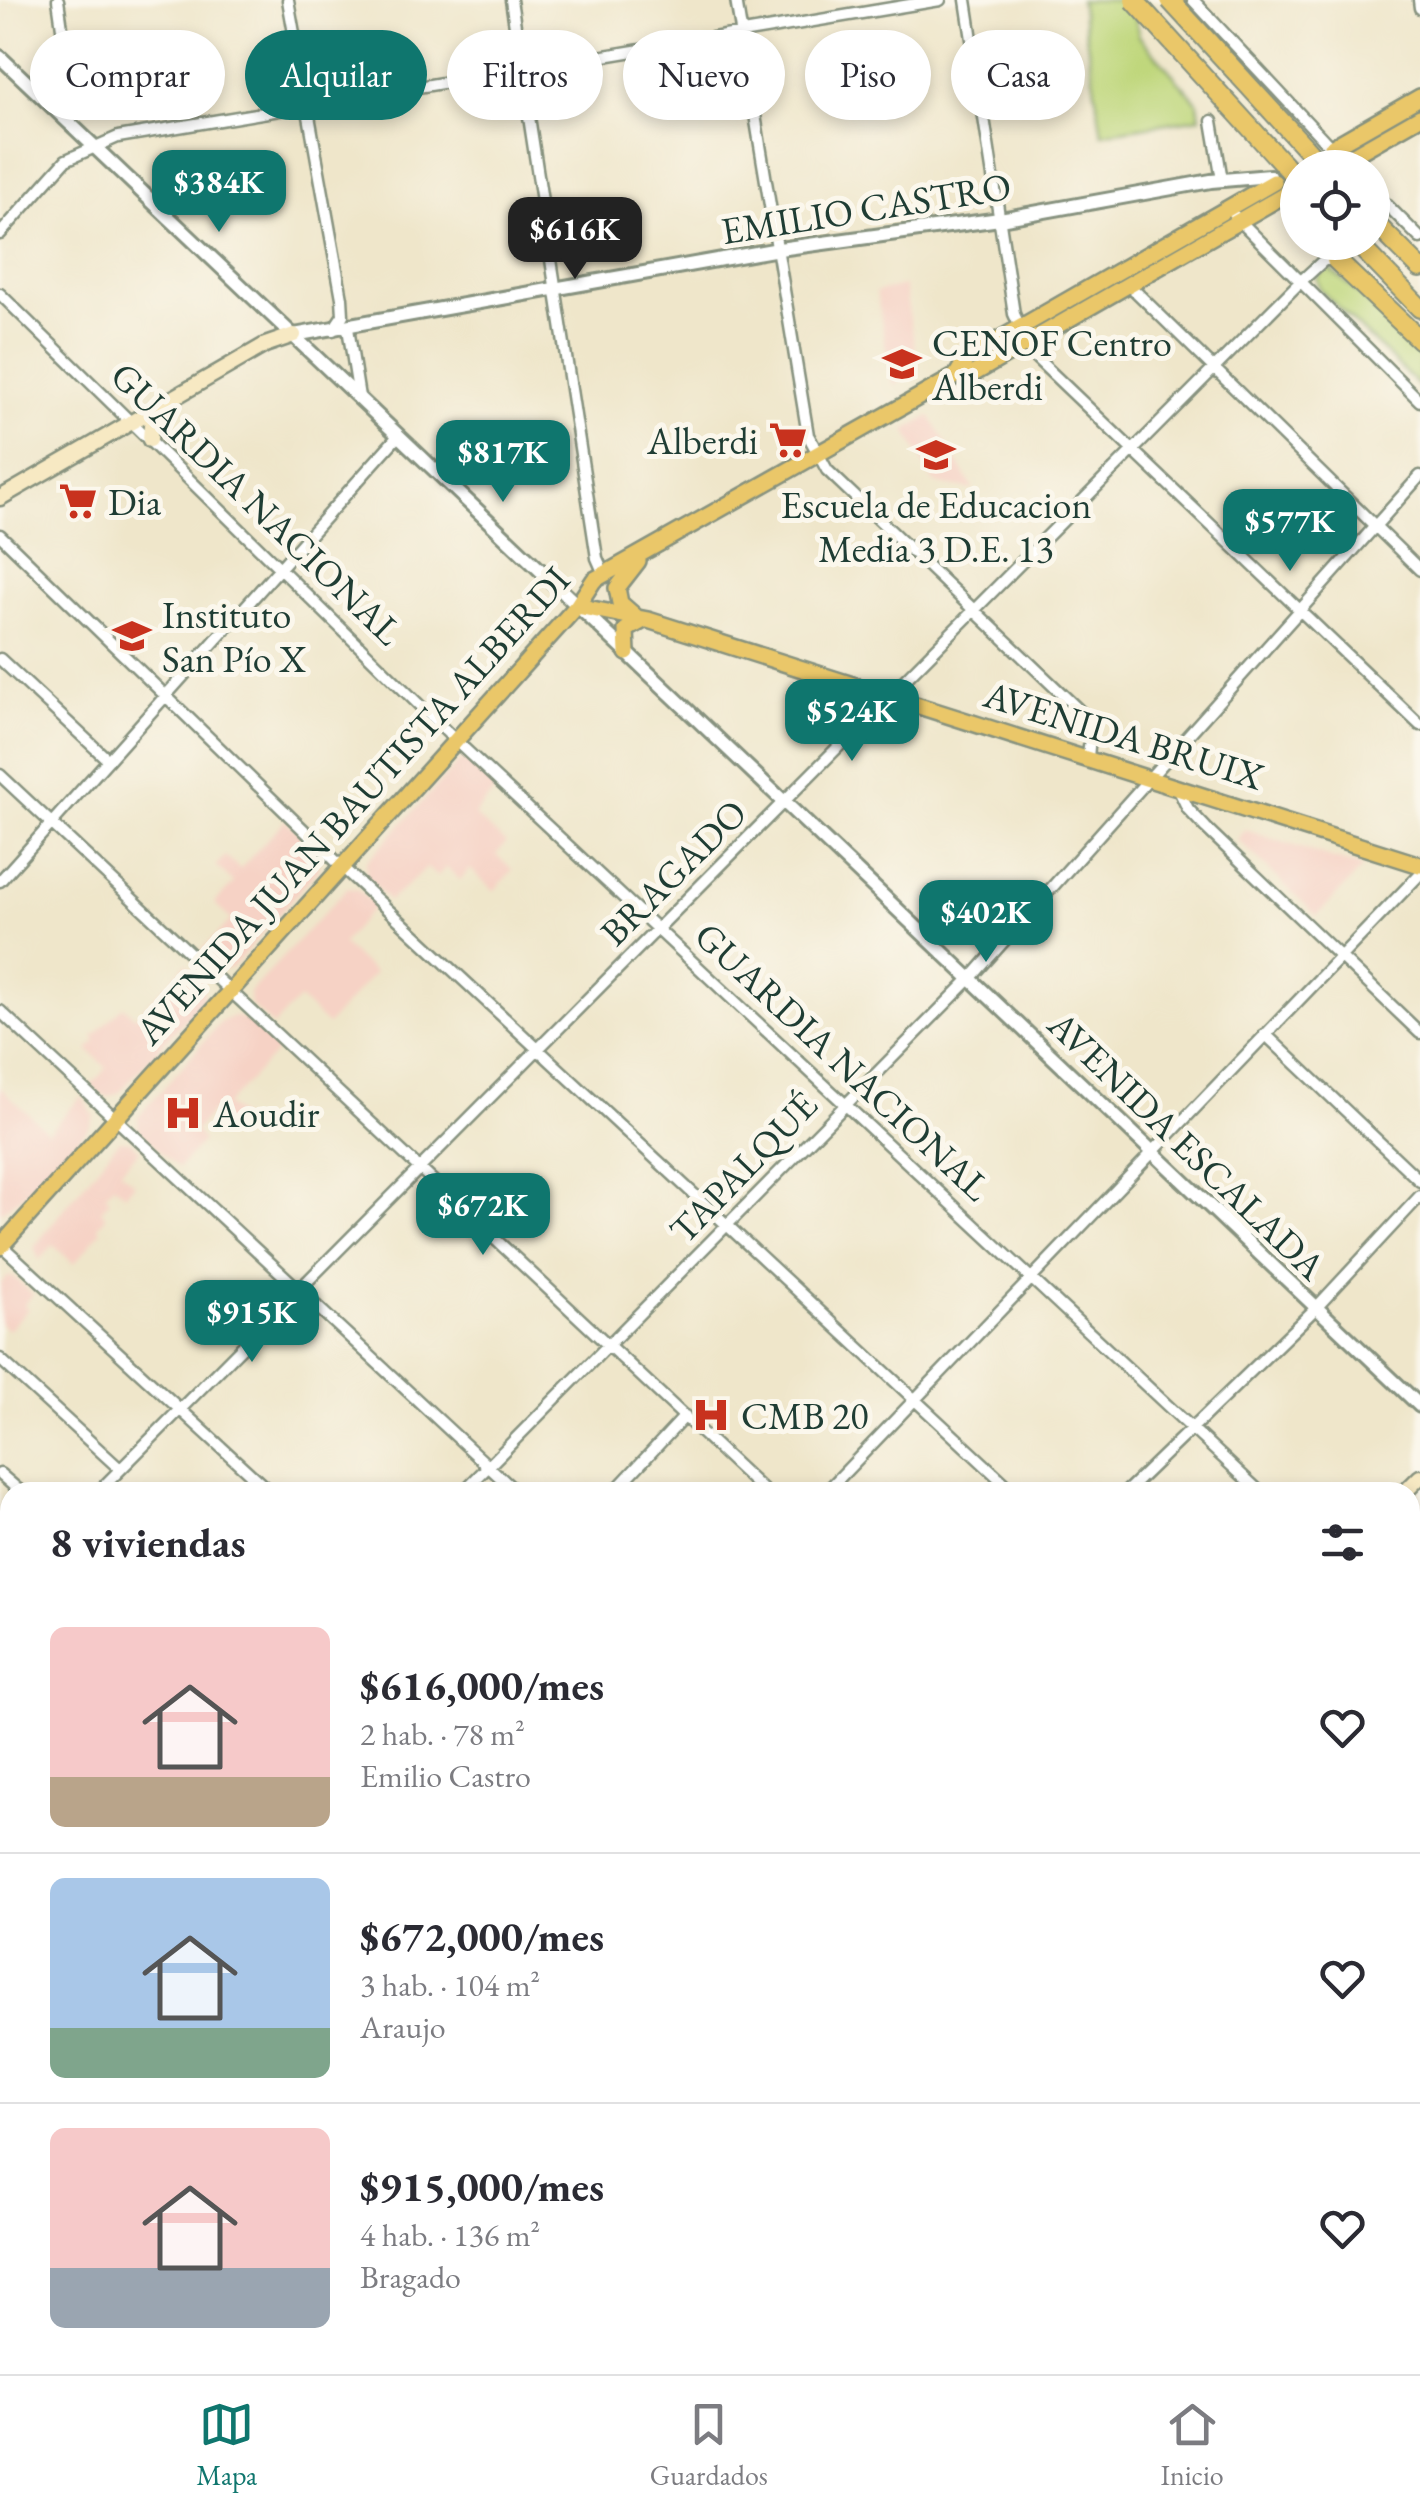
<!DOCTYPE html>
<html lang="es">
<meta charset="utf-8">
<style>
:root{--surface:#fff;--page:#f2f2f3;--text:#2b2b33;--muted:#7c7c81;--line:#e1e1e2;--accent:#0f766e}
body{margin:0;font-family:"EB Garamond",serif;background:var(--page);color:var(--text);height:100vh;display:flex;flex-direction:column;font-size:38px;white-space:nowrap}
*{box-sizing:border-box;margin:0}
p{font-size:32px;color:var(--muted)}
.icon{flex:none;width:55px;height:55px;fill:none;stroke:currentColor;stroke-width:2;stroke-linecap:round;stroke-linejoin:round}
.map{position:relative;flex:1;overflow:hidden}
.details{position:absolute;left:0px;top:1482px;width:1420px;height:892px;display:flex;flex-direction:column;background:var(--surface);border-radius:30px 30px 0 0;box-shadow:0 5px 15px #0003}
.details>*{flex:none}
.top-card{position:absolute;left:30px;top:30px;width:1360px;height:90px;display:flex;gap:20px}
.tools{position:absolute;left:1280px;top:150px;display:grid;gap:20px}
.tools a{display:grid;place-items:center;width:110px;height:110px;border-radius:50%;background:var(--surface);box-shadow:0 5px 15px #0003;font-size:50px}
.price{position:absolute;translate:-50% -85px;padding:0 22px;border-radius:20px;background:var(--accent);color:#fff;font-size:32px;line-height:65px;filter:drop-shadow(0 2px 5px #0008)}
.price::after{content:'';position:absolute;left:50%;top:60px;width:30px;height:22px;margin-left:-15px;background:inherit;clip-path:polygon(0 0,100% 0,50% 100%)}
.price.on{background:#222;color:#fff}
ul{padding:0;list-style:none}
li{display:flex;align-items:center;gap:30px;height:250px;padding:0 50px}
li+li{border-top:2px solid var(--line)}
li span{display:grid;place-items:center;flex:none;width:280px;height:200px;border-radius:15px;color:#555}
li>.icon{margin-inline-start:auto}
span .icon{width:120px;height:120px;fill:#fffc;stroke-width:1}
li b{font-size:42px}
h2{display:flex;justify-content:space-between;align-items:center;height:120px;padding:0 50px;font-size:42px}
.chip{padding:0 35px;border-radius:45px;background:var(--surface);box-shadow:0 5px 15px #0003;font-size:35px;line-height:90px}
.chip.on{background:var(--accent);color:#fff}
.menu{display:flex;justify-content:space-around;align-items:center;height:140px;border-top:2px solid var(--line);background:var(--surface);font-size:28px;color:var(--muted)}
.menu a{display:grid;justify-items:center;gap:5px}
.menu .on{color:var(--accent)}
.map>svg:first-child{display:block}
.built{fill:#f6d2c5}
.green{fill:#bfd77b;stroke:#6f8a58;stroke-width:2.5}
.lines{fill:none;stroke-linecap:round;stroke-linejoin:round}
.primary-tunnel{stroke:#c5c4ac;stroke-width:15;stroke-dasharray:15 8;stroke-linecap:butt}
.minor-casing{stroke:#87927f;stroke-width:15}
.tertiary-casing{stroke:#87927f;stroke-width:18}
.secondary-casing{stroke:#87927f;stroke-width:19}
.primary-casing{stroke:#87927f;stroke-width:20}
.motorway-casing{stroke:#87927f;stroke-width:22}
.minor{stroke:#fff;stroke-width:10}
.tertiary{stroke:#fff;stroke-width:12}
.secondary{stroke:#f7e9c3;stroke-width:14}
.primary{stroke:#eac769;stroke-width:15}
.motorway{stroke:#eac769;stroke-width:18}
.motorway-bridge-casing{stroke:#87927f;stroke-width:22;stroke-linecap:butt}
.motorway-bridge{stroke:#eac769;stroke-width:18}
.labels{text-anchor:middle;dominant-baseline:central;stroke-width:10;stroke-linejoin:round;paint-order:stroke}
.street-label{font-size:38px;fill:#1f3d34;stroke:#fbf7ec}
.poi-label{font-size:38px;fill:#1f3d34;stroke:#fbf7ec;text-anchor:start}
</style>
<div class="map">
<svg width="1420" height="2374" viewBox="0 0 1420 2374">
<rect width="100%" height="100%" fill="#fbf7ec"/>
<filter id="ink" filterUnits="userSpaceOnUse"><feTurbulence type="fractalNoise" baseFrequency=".01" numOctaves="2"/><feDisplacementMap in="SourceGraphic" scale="20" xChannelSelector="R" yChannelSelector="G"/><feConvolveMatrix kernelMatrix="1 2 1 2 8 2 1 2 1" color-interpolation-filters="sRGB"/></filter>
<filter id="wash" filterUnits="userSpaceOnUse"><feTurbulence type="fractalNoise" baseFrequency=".0048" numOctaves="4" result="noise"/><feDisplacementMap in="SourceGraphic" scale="40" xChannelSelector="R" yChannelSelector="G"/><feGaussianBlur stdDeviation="2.25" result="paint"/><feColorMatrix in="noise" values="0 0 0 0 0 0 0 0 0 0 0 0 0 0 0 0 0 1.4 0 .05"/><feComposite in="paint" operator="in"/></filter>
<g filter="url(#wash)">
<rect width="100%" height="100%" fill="#efe6ca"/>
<path class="built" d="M 904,286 L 919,371 L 893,386 L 876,292 Z
M 930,416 L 974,490 L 934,483 L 906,430 Z
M 461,760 L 470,762 L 497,788 L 474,815 L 506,843 L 496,855 L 513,870 L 494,891 L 470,869 L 460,880 L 446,867 L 437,877 L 427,868 L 389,901 L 366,877 L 366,862 Z
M 285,820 L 317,851 L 319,868 L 232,968 L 219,970 L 199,953 L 231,920 L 214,903 L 234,883 L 216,866 L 225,856 L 240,869 Z
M 1246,830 L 1331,858 L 1363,867 L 1317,916 L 1237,839 Z
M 347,888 L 357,889 L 375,905 L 342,944 L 374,973 L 327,1025 L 299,999 L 273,1026 L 250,1004 L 249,993 Z
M 186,964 L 204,982 L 203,999 L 120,1092 L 108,1097 L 98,1093 L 90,1086 L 107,1068 L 88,1050 L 96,1041 L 93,1037 L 123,1006 L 135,1017 Z
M 233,1016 L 248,1020 L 279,1049 L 226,1105 L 250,1126 L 240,1136 L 212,1111 L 195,1131 L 203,1141 L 178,1168 L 139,1131 L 138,1117 L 221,1022 Z
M 0,1087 L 48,1132 L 82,1096 L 94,1116 L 90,1126 L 40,1181 L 0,1213 Z
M 119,1140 L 130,1141 L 140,1150 L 120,1171 L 135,1184 L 125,1194 L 114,1185 L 105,1195 L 110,1200 L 101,1210 L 106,1217 L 98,1226 L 101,1231 L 74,1264 L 53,1245 L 39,1260 L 34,1247 Z
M 6,1277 L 14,1277 L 33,1294 L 24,1305 L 28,1309 L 8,1330 L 0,1323 L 0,1285 Z"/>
<path class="green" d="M 1080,0 L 1132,0 L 1139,36 L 1198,103 L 1200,118 L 1102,133 Z
M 1327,266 L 1420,348 L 1420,387 L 1320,290 L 1317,278 Z"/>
</g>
<g filter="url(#ink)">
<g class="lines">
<path class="primary-tunnel" d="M 1299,168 L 1323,153"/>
<g class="minor-casing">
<path id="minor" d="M 288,0 L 342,298 L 343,315 L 333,330
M 511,0 L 597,558 L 604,574
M 736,0 L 808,435 L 827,470 L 1085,716 L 1091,727 L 1088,757
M 966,0 L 1014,314 L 1033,355 L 1420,725
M 1193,0 L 1350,168
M 1419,0 L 1420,8
M 56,111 L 71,90 L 58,0
M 1212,121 L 1222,180
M 1372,190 L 1420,238
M 1235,216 L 1420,401
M 0,234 L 66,160 L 118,137 L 940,0
M 1130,286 L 1420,570
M 0,294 L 455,740 L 1260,1492
M 348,328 L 359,397
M 0,535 L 342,867 L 1014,1492
M 0,659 L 107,759
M 0,775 L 765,1492
M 1177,786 L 1188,809 L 1206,828 L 1420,1033
M 0,881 L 398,436
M 0,1011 L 516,1492
M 1265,1034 L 1420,1181
M 0,1244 L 270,1492
M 0,1359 L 120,1469
M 0,1474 L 21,1492
M 98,1492 L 1299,283 L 1324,260 L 1336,260
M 239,1492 L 253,1477
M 463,1492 L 970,979 L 1420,476
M 614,1492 L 685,1416
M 826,1492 L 1420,874
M 1126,1492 L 1315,1309 L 1420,1196
M 0,1591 L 10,1581
M 1410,1633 L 1420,1642
M 0,1705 L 10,1714
M 1410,1783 L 1420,1773
M 1410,1867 L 1420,1877
M 0,1958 L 10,1948
M 0,2078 L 10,2067
M 1410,2100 L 1420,2110
M 0,2177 L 10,2186
M 1410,2236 L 1420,2226
M 1410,2336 L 1420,2345
M 456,2365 L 465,2374
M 700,2365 L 710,2374
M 947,2365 L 957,2374
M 1195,2365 L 1204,2374
M 243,2374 L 251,2365
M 825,2374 L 834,2365
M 1277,2374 L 1285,2365"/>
</g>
<g class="tertiary-casing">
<path id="tertiary" d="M 0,57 L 1420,1406
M 294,335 L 779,249 L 1000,219 L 1211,181 L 1270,176
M 1410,2054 L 1420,2045
M 1410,2080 L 1420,2070
M 0,2311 L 10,2323
M 45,2365 L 52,2374
M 1090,2374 L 1099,2365
M 1117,2374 L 1126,2365"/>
</g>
<g class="secondary-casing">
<path id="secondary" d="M 150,440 L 151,425 L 165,406
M 0,498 L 265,345 L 294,335
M 1405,1492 L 1420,1477
M 535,2374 L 544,2365"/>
</g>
<g class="primary-casing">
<path id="primary" d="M 1331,148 L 1420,97
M 1343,161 L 1420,117
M 956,376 L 967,358 L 1274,182
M 577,606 L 648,620 L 1420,865
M 636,617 L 620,603 L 617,588 L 638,561
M 627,653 L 626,630 L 644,620
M 0,1247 L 577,606 L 594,580 L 956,376 L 973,374 L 1286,194"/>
</g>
<g class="motorway-casing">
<path id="motorway" d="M 1372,220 L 1420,268
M 1356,242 L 1420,308
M 1336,260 L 1420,340"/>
</g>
<use href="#minor" class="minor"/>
<use href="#tertiary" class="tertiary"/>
<use href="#secondary" class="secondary"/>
<use href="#primary" class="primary"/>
<use href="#motorway" class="motorway"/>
<g class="motorway-bridge-casing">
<path id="motorway-bridge" d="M 1134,0 L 1298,180
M 1170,0 L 1324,168"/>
</g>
<use href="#motorway-bridge" class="motorway-bridge"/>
</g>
</g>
<defs>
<g id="school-bare" transform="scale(3)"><path d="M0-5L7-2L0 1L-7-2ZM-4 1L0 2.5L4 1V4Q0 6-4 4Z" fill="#c8321e" stroke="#fbf7ec" stroke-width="2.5" paint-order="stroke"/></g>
<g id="supermarket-bare" transform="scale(3)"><path d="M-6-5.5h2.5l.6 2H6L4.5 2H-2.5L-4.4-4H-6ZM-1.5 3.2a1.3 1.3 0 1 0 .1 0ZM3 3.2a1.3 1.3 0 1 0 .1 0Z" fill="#c8321e" stroke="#fbf7ec" stroke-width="2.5" paint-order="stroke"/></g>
<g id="hospital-bare" transform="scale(3)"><path d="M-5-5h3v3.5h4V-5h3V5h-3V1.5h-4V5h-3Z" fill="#c8321e" stroke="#fbf7ec" stroke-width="2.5" paint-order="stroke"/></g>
</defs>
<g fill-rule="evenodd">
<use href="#school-bare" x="902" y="364"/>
<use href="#supermarket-bare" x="788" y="440"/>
<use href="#school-bare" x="936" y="455"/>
<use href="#supermarket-bare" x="78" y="501"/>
<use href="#school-bare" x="132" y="636"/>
<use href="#hospital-bare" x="183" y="1113"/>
<use href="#hospital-bare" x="711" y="1415"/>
</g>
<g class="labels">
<g class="street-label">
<text transform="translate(866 208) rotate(-9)">EMILIO CASTRO</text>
<text transform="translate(257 503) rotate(44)">GUARDIA NACIONAL</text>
<text transform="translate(1124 735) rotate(17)">AVENIDA BRUIX</text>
<text transform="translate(352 805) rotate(-48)">AVENIDA JUAN BAUTISTA ALBERDI</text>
<text transform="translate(673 872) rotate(-45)">BRAGADO</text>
<text transform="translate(843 1061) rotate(43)">GUARDIA NACIONAL</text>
<text transform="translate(1187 1145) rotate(44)">AVENIDA ESCALADA</text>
<text transform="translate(743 1167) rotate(-46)">TAPALQUÉ</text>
</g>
<g class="poi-label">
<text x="932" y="342">CENOF Centro<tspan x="932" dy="44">Alberdi</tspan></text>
<text x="758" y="440" text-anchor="end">Alberdi</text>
<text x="108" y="501">Dia</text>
<text x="936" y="504" text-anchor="middle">Escuela de Educacion<tspan x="936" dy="44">Media 3 D.E. 13</tspan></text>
<text x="162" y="614">Instituto<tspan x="162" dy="44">San Pío X</tspan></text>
<text x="213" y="1113">Aoudir</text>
<text x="741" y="1415">CMB 20</text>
</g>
</g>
</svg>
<div class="tools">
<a><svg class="icon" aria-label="locate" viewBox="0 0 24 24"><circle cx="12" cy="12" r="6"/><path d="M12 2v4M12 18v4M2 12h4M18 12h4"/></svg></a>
</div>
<b class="price" style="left:219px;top:235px">$384K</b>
<b class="price on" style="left:575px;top:282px">$616K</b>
<b class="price" style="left:503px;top:505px">$817K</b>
<b class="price" style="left:1290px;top:574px">$577K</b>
<b class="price" style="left:852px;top:764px">$524K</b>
<b class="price" style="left:986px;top:965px">$402K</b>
<b class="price" style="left:483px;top:1258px">$672K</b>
<b class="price" style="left:252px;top:1365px">$915K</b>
<div class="top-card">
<a class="chip">Comprar</a>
<a class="chip on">Alquilar</a>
<a class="chip">Filtros</a>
<a class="chip">Nuevo</a>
<a class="chip">Piso</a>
<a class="chip">Casa</a>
</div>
<section class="details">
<h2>8 viviendas<svg class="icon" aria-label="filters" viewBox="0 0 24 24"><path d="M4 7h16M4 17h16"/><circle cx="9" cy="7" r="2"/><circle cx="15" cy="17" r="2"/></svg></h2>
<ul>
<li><span style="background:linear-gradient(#f6c9c9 75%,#b9a48a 0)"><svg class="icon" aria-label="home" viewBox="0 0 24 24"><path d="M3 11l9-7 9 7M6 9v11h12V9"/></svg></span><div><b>$616,000/mes</b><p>2 hab. · 78 m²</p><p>Emilio Castro</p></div><svg class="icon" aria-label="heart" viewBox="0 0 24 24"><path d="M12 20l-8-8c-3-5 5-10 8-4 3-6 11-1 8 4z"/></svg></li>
<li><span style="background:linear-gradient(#a9c7e8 75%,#7fa58c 0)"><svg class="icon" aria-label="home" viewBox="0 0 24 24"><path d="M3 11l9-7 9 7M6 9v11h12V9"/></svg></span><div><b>$672,000/mes</b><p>3 hab. · 104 m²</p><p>Araujo</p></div><svg class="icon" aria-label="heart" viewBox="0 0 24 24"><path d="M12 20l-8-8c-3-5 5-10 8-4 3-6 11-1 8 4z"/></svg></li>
<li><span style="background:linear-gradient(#f6c9c9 70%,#9aa5b1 0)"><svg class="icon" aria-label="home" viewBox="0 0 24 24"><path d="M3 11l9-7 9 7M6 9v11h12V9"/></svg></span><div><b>$915,000/mes</b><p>4 hab. · 136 m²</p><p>Bragado</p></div><svg class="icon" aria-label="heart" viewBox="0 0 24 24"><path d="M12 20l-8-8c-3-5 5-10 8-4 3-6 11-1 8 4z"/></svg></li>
</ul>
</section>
</div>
<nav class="menu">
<a class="on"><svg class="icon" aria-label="map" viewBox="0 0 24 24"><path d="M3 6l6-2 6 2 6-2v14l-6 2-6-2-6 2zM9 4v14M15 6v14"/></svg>Mapa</a>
<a><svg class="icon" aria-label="saved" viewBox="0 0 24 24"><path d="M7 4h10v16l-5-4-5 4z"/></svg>Guardados</a>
<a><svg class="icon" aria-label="home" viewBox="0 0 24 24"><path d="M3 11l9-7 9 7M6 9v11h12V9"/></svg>Inicio</a>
</nav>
